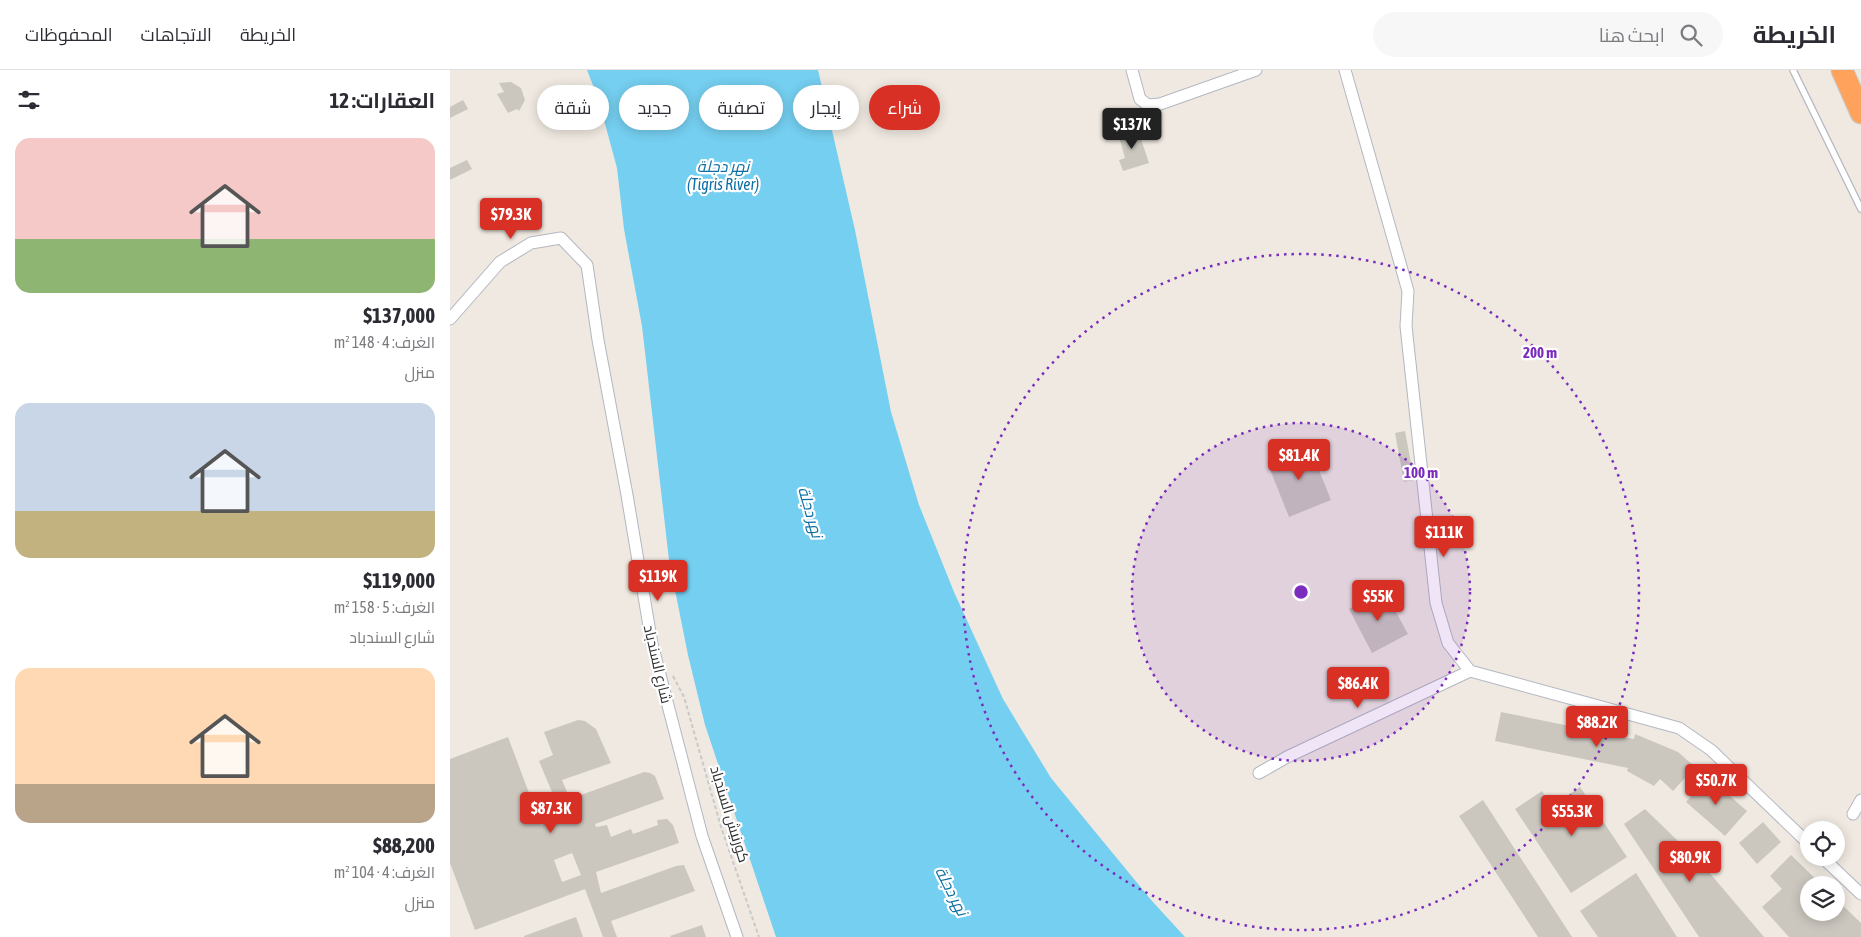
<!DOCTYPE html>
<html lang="ar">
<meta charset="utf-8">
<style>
:root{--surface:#fff;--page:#f7f7f7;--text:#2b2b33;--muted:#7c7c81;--line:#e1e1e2;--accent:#d93025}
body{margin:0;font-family:"Asap Condensed",Cairo,sans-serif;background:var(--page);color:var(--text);direction:rtl;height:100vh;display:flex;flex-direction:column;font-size:19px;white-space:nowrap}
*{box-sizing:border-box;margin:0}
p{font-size:16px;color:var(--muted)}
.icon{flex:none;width:28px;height:28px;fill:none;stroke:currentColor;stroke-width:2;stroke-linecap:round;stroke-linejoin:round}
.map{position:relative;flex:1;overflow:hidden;direction:ltr}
.drawer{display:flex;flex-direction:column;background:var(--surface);width:450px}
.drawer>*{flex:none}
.guide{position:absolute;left:15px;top:15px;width:475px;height:45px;direction:rtl;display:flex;gap:10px}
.controls{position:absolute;left:1350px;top:751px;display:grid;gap:10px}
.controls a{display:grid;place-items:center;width:45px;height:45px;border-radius:50%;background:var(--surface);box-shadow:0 2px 12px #0003;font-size:25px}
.price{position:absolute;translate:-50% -42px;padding:0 11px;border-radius:5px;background:var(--accent);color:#fff;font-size:16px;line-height:32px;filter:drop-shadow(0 1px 2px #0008)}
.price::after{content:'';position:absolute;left:50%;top:30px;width:15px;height:11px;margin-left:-8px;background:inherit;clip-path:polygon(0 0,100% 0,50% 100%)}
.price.selected{background:#222;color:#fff}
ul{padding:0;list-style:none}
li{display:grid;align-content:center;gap:10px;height:265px;padding:0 15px}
li span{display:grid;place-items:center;height:155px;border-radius:15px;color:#555}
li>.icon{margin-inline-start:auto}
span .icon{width:90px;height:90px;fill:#fffc;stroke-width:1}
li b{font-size:21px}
h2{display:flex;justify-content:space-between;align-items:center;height:60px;padding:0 15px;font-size:21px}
.chip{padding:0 18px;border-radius:22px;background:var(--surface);box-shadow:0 2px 12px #0003;font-size:18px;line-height:45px}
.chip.selected{background:var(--accent);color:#fff}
header{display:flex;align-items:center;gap:30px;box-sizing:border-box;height:70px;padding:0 25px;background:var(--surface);border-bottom:1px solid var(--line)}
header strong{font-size:24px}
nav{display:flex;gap:28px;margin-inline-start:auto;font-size:18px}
.search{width:350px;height:45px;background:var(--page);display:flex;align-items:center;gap:12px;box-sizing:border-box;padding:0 18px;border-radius:28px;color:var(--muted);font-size:19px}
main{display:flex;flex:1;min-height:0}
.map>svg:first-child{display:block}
.water{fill:#75cff0}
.building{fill:#cbc7bf;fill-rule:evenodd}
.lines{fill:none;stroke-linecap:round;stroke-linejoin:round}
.lane-casing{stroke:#b4b7c1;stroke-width:8}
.street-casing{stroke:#b4b7c1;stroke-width:13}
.highway-casing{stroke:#c9c9c9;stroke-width:23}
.path{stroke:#c9c9c9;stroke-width:2;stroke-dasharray:4 2.5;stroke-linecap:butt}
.lane{stroke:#fff;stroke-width:5.5}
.street{stroke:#fff;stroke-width:11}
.highway{stroke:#ffa35c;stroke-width:21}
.ring{fill:none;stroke:#7b2cbf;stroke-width:2.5;stroke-dasharray:2.5 5}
.labels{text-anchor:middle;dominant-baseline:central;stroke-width:4.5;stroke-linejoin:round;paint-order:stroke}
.street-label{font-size:15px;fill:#2e2e2e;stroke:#fff}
.water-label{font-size:16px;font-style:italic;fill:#0d6fa3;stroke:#fff}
.centre{fill:#7b2cbf;stroke:#fff;stroke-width:2.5}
.ring-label{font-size:15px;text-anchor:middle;font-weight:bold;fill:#7b2cbf;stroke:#fff;stroke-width:4.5;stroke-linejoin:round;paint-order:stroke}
</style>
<header>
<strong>الخريطة</strong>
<div class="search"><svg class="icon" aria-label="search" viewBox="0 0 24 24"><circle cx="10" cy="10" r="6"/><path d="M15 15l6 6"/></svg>ابحث هنا</div>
<nav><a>الخريطة</a><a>الاتجاهات</a><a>المحفوظات</a></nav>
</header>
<main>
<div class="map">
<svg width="1411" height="867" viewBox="0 0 1411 867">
<rect width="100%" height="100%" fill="#efe9e1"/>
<path class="water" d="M 137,0 L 368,0 L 405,160 L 441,342 L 469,435 L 504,522 L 553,629 L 601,708 L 702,831 L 735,867 L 326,867 L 255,655 L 238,585 L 219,490 L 192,256 L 174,159 L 167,98 L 148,28 Z"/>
<path class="building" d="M 61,12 L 71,18 L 75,30 L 69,41 L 67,39 L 58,43 L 47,24 L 54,22 L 49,13 Z
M 13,30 L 18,39 L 0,48 L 0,37 Z
M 687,57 L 699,93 L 673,101 L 669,90 L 675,88 L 668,63 Z
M 17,90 L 22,99 L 0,110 L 0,98 Z
M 955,361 L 964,410 L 954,412 L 945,363 Z
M 859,375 L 881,430 L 839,447 L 817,392 Z
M 934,520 L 958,564 L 922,583 L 899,539 Z
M 1051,642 L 1184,669 L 1185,664 L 1228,682 L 1245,697 L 1223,721 L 1210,709 L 1204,716 L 1177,701 L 1178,698 L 1045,671 Z
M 128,650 L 135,651 L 146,659 L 161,693 L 112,710 L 120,729 L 194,702 L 200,703 L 205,706 L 214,729 L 145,754 L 146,757 L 157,755 L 161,767 L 181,759 L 183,764 L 208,755 L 207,750 L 217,749 L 223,755 L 229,773 L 146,802 L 151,823 L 226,796 L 234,795 L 245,821 L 161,851 L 167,867 L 153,867 L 135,819 L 25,860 L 0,793 L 0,689 L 58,667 L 91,755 L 112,746 L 89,691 L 103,685 L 94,662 ZM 122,783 L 131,805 L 112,812 L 104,790 Z
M 1258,707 L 1297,741 L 1275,766 L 1236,732 Z
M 1130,717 L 1177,787 L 1121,823 L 1065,739 L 1092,721 L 1102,736 Z
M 1033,730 L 1122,867 L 1088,867 L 1009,746 Z
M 1195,739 L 1228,771 L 1243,795 L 1247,793 L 1257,803 L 1258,801 L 1314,867 L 1249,867 L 1174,754 Z
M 1313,752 L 1331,772 L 1307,794 L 1289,773 Z
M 1341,785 L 1372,815 L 1359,815 L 1359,842 L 1386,842 L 1386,829 L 1411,853 L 1411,867 L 1339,867 L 1312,837 L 1332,819 L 1320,806 Z
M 1186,803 L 1227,867 L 1148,867 L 1130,841 Z
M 126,847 L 133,867 L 74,867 L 74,866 Z
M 252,855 L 256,867 L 221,867 L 220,866 Z"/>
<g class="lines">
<g class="lane-casing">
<path id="lane" d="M 1343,0 L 1411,139"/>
</g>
<g class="street-casing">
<path id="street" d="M 682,0 L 690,29 L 698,35 L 710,34 L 806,0
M 895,0 L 958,221 L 956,256 L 986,533 L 998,573 L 1020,601 L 1229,658 L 1261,680 L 1359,774
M 0,249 L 50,192 L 81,173 L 111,168 L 137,195 L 148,270 L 177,425 L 202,574 L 252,766 L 287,867
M 809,703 L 837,687 L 1020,601
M 1403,744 L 1411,730
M 1373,788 L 1411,824"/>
</g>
<g class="highway-casing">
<path id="highway" d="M 1392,0 L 1411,43"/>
</g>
<path class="path" d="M 223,606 L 234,627 L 271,757 L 309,867"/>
<use href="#lane" class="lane"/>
<use href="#street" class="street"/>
<use href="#highway" class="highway"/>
</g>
<circle cx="851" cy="522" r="169" fill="#7b2cbf" fill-opacity=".12"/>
<g class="ring">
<circle cx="851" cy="522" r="169"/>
<circle cx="851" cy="522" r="338"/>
</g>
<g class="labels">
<g class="street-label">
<text transform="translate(208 594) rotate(77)">شارع السندباد</text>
<text transform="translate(280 744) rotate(73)">كورنيش السندباد</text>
</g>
<g class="water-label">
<text x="273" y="96">نهر دجلة<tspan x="273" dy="18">(Tigris River)</tspan></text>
<text transform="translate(361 442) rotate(74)">نهر دجلة</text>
<text transform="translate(502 821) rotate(63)">نهر دجلة</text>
</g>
</g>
<circle cx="851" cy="522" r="8" class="centre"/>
<g class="ring-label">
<text x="1090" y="288">200 m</text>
<text x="971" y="408">100 m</text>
</g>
</svg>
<div class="controls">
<a><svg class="icon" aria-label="locate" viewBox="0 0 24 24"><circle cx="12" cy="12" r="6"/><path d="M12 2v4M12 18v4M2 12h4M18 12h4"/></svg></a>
<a><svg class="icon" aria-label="layers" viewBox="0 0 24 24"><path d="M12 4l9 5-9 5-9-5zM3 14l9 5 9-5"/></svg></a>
</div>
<b class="price selected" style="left:682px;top:80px">$137K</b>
<b class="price" style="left:61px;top:170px">$79.3K</b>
<b class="price" style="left:849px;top:411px">$81.4K</b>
<b class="price" style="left:994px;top:488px">$111K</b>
<b class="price" style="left:208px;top:532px">$119K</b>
<b class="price" style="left:928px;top:552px">$55K</b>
<b class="price" style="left:908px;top:639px">$86.4K</b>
<b class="price" style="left:1147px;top:678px">$88.2K</b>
<b class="price" style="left:1266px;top:736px">$50.7K</b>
<b class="price" style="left:101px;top:764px">$87.3K</b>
<b class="price" style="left:1122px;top:767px">$55.3K</b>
<b class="price" style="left:1240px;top:813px">$80.9K</b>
<div class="guide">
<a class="chip selected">شراء</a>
<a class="chip">إيجار</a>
<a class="chip">تصفية</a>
<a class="chip">جديد</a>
<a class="chip">شقة</a>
</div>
</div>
<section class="drawer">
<h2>العقارات: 12<svg class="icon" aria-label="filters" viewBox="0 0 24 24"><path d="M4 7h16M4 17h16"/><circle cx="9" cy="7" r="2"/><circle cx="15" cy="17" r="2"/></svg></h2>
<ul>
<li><span style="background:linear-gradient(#f6c9c9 65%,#8fb573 0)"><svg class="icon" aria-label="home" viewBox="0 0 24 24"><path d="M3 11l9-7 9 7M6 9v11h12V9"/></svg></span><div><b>$137,000</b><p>الغرف: 4 · 148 m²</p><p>منزل</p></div></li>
<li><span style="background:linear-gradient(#c9d6e8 70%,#c2b280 0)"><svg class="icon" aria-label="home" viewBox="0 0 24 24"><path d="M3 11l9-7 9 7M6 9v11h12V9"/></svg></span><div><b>$119,000</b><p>الغرف: 5 · 158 m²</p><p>شارع السندباد</p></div></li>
<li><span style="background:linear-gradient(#ffd9b3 75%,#b9a48a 0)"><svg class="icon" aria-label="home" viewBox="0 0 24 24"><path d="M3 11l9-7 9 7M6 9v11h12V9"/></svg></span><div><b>$88,200</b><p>الغرف: 4 · 104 m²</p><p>منزل</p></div></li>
</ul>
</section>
</main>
